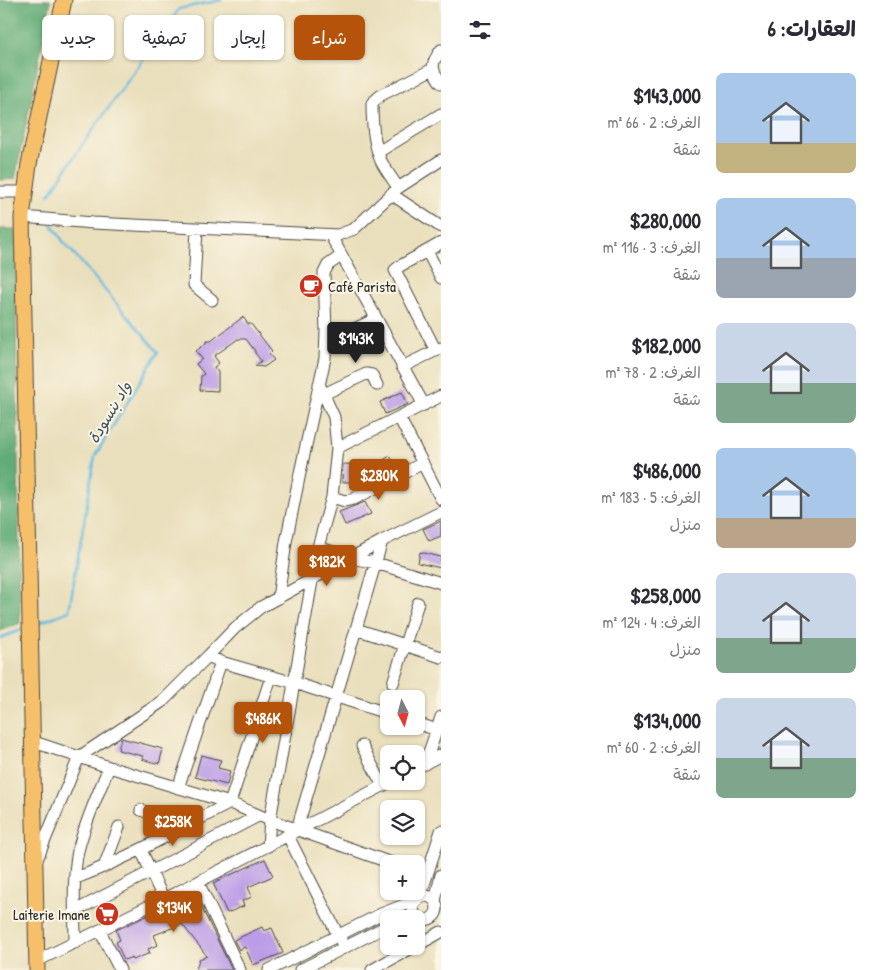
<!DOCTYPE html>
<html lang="ar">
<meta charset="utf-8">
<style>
:root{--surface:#fff;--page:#f2f2f3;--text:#2b2b33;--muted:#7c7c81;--accent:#b45309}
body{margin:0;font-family:"Patrick Hand","Playpen Sans Arabic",sans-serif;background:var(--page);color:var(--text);direction:rtl;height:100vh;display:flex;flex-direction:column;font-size:19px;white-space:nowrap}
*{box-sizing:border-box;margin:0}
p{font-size:16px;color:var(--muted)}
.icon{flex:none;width:28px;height:28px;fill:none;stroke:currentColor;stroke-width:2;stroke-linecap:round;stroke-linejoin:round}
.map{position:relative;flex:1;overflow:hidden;direction:ltr}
.panel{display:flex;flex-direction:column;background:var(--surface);width:440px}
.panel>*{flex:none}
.guide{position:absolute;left:15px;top:15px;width:350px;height:45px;direction:rtl;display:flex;gap:10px}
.needle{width:32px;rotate:174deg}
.controls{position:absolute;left:380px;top:690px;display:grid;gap:10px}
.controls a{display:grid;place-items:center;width:45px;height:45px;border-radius:8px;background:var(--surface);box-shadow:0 1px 4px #0004;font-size:25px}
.price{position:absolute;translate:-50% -42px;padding:0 11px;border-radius:5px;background:var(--accent);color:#fff;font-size:16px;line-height:32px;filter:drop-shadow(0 1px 2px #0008)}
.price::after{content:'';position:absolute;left:50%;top:30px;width:15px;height:11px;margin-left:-8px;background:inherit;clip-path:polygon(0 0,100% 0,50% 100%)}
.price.on{background:#222;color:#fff}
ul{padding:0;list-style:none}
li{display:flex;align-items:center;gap:15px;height:125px;padding:0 25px}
li span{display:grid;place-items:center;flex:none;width:140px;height:100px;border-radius:8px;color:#555}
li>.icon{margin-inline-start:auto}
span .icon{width:60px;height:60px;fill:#fffc;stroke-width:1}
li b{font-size:21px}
h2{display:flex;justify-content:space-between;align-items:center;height:60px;padding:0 25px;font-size:21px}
.chip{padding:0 18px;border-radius:8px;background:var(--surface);box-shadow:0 1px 4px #0004;font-size:18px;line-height:45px}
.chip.on{background:var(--accent);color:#fff}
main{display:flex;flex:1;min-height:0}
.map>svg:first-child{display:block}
.forest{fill:#61ac76;stroke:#466c50}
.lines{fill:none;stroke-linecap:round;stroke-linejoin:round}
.stream{stroke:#61b9de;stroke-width:2.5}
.building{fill:#bb9ce7}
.minor-casing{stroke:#484641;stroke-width:13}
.major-casing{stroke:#484641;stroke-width:17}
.minor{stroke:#fff;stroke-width:11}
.major{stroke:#f6c06b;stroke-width:15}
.labels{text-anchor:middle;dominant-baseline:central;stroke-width:4;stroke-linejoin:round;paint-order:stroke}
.poi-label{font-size:15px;fill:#2b2b2b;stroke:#fcf5e5;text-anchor:start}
.water-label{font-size:16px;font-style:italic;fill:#3b5661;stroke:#fcf5e5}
</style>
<main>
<section class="panel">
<h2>العقارات: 6<svg class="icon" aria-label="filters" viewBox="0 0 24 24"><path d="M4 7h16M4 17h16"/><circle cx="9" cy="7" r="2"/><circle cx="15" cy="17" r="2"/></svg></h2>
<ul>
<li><span style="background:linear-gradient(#a9c7e8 70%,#c2b280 0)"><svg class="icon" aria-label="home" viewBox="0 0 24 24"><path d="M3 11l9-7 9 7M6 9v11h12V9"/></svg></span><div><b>$143,000</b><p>الغرف: 2 · 66 m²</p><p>شقة</p></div></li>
<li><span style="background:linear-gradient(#a9c7e8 60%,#9aa5b1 0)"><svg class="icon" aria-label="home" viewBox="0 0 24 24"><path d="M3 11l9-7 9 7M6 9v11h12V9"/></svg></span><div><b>$280,000</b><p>الغرف: 3 · 116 m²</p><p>شقة</p></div></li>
<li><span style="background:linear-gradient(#c9d6e8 60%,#7fa58c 0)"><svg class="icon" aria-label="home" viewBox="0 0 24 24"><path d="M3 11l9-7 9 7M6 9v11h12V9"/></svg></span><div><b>$182,000</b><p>الغرف: 2 · 78 m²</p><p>شقة</p></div></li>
<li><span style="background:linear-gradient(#a9c7e8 70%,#b9a48a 0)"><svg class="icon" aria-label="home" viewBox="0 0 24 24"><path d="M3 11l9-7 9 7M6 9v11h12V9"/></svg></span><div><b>$486,000</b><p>الغرف: 5 · 183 m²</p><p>منزل</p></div></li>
<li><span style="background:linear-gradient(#c9d6e8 65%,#7fa58c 0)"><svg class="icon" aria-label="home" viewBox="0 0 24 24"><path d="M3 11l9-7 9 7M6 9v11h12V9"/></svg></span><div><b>$258,000</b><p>الغرف: 4 · 124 m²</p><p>منزل</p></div></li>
<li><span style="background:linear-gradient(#c9d6e8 60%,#7fa58c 0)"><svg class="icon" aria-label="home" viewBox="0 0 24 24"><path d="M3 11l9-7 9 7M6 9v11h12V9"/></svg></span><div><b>$134,000</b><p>الغرف: 2 · 60 m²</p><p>شقة</p></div></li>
</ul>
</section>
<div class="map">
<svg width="441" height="970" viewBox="0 0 441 970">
<rect width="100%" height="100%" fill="#fcf5e5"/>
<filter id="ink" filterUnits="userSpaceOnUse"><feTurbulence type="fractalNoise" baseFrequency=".02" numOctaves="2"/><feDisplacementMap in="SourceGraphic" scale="10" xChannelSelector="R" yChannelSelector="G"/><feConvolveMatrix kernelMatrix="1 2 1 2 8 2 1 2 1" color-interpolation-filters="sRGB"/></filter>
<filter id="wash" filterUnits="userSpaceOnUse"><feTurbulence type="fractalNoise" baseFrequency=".0096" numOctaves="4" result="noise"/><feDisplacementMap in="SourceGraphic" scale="20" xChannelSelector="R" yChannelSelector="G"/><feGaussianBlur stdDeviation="1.12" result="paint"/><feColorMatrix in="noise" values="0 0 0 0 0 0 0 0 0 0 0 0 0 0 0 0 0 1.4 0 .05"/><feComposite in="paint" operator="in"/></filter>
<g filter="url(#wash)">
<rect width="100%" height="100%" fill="#e9dfbc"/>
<path class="forest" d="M 0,0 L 51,0 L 15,179 L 0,180 Z
M 0,229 L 15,229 L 20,623 L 0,631 Z"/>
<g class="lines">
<path class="stream" d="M 49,195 L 82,145 L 179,9 L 221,0
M 36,624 L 69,611 L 95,456 L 158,352 L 63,241 L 51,223
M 0,638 L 26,628"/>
</g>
<g id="blocks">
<path class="building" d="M 243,317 L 248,324 L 251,324 L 272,351 L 269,354 L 274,360 L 264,367 L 255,366 L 261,361 L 255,353 L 255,351 L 246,339 L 238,339 L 214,356 L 219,363 L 214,367 L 218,372 L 218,391 L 200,390 L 201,376 L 204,374 L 196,364 L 202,359 L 196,351 L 206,343 L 206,341 L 211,341 Z
M 364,333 L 369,344 L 356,351 L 350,339 Z
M 402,392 L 408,404 L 385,414 L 380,402 Z
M 390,456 L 397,468 L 381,476 L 375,465 Z
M 343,464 L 361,465 L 361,482 L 342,482 Z
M 365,502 L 371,514 L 345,525 L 339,512 Z
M 441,521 L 441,536 L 429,541 L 423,529 Z
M 420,552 L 441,557 L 441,568 L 418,563 Z
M 121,738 L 163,749 L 159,764 L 142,759 L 143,756 L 118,750 Z
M 201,755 L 221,760 L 218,768 L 230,771 L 227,785 L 195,777 Z
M 265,859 L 273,876 L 248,887 L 252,897 L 242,901 L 244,906 L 227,913 L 213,883 Z
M 195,894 L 232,970 L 196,970 L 199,959 L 207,956 L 182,924 L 154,935 L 158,945 L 148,949 L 150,953 L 133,960 L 132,957 L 124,960 L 116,942 L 120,940 L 116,930 Z
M 262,927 L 264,931 L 272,928 L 283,953 L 253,965 L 245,947 L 239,950 L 234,940 Z"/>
</g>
</g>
<g filter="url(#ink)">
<use href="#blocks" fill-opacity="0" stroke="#484641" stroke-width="1"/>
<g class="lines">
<g class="minor-casing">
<path id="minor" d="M 441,50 C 430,65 431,68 441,83
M 378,152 L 441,114
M 398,188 C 393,179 386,171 381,161 C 374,145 372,121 372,103 L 381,95 L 433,69
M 0,192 L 25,192
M 391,194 L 441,227
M 22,217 L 93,223 L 338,235 L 354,229 L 398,188 L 441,160
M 197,229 L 194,285 L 212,300
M 331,236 L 424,405
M 427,251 L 441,278
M 326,342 L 376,319
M 436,351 L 395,270 L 400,266 L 441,243
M 402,367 L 441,348
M 324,394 L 366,374 L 372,375 L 377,385
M 399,417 L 441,499
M 337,448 L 441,396
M 332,497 L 345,501 L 354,499 L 423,463
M 318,547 L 351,558 L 376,563 L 441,583
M 278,598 L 286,542 L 300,473 L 325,358 L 326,331 L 324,273 L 328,265 L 341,256
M 356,629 L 441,657
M 208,656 L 235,628 L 261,607 L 382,541 L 441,512
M 393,683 L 418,603
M 416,723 L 437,730
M 31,741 L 109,767 L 230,803 L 270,820 L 394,864
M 362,746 L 383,786
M 425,764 L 441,717
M 416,768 L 441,755
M 178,788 L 221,662
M 141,810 L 184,826
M 297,829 L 382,541
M 288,836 L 344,947
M 268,846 L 270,820 L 318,547 L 332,497 L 337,448 L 334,417 L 319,384
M 141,850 L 163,898
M 36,862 L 79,757 L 163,701 L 208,656 L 221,662 L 295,683 L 389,714
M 104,867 L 119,827
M 76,878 C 129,858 179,829 230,803 L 271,677
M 198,882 L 240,970
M413 908a12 12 0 1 1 24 0a12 12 0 1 1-24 0Z
M 420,897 L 441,831
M 435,901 L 441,875
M 75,911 L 258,816
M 100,931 L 120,970
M 75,943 C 75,913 72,880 78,851 C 85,822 98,794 109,767
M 416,946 L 441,932
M 37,961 L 198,882 L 392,781
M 269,970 L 381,914 L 417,900
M 300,970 L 389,925
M 372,970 L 415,946"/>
</g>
<g class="major-casing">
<path id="major" d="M 37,970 L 22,217 L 29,164 L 64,0"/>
</g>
<use href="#minor" class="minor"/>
<use href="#major" class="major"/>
</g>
</g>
<defs>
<g id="cafe-disc" transform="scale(1.25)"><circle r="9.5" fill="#c8321e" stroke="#fcf5e5"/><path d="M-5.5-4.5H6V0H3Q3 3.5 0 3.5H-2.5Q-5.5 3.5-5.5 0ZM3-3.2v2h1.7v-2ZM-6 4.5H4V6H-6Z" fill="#fff"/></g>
<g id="supermarket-disc" transform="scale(1.25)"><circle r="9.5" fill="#c8321e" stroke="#fcf5e5"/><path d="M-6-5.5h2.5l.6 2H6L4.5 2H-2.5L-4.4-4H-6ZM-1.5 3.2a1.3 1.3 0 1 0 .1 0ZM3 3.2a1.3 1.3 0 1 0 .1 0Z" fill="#fff"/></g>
</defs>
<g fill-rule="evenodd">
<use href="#cafe-disc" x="311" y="286"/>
<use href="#supermarket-disc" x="107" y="914"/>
</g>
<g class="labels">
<g class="poi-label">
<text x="328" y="286">Café Parista</text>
<text x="90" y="914" text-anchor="end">Laiterie Imane</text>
</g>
<g class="water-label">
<text transform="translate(109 412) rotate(-59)">واد بنسودة</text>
</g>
</g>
</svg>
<div class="controls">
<a><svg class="needle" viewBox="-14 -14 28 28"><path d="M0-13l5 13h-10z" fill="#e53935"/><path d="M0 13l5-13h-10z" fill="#7c7c81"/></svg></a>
<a><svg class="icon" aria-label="locate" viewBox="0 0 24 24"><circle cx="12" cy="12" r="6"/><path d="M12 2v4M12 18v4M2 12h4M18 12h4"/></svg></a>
<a><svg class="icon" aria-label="layers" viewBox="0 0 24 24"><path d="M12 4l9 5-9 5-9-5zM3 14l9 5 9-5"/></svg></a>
<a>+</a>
<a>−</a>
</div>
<b class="price on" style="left:356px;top:364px">$143K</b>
<b class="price" style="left:379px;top:501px">$280K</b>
<b class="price" style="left:327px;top:587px">$182K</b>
<b class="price" style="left:263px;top:744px">$486K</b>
<b class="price" style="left:173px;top:847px">$258K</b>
<b class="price" style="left:174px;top:933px">$134K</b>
<div class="guide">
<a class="chip on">شراء</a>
<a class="chip">إيجار</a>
<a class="chip">تصفية</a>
<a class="chip">جديد</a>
</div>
</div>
</main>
